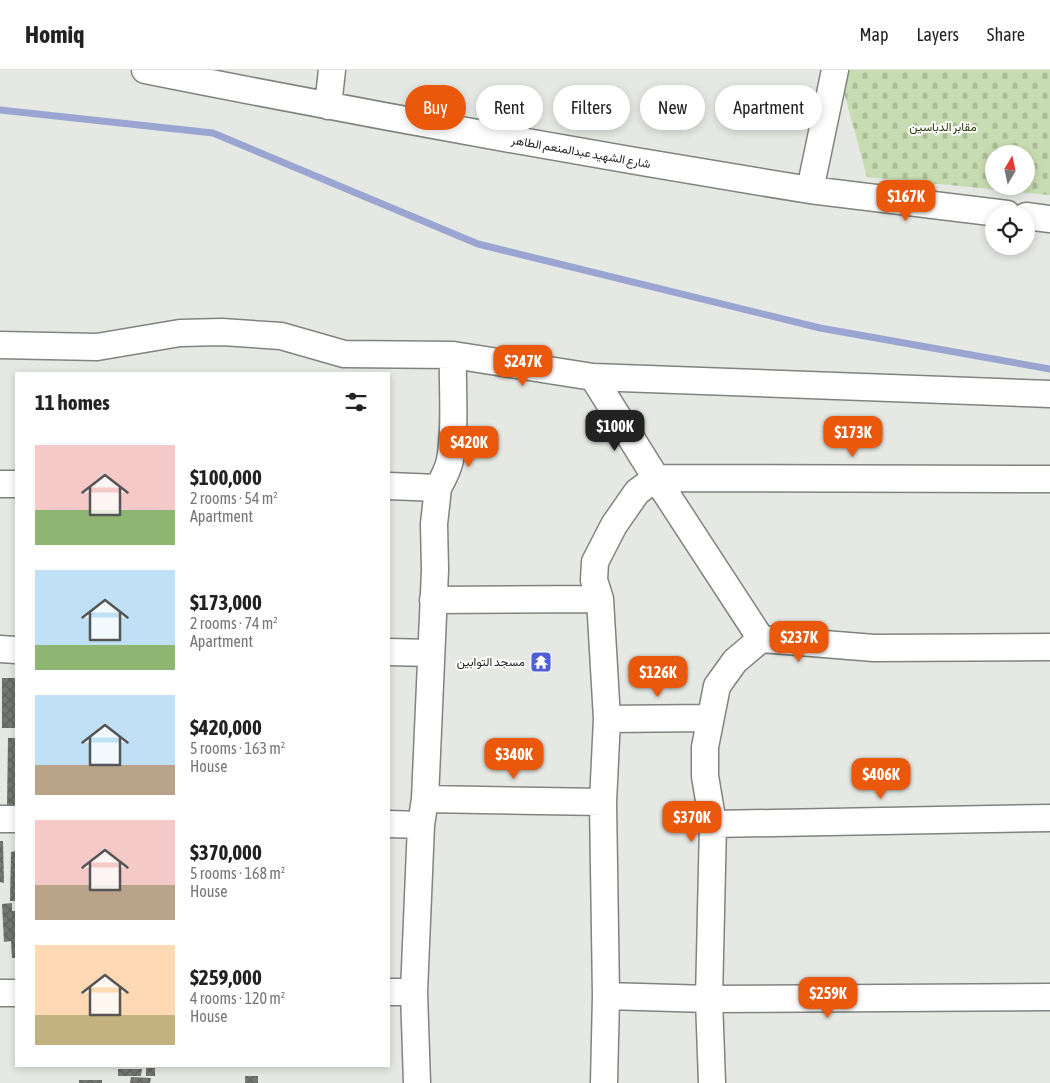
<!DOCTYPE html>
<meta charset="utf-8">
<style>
:root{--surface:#fff;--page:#f6f6f6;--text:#222;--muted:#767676;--line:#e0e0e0;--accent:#ea580c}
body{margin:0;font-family:"Asap Condensed",Vazirmatn,sans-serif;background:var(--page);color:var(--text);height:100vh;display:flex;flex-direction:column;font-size:19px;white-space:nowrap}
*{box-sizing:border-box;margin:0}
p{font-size:16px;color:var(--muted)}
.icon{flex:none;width:28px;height:28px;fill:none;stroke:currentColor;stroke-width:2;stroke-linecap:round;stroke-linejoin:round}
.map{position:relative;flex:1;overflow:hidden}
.panel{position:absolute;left:15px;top:302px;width:375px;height:695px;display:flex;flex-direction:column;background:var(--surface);border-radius:0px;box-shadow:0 2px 8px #0003}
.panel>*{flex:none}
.top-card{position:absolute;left:405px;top:15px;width:475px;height:45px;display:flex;gap:10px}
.needle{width:32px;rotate:9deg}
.controls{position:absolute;left:985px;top:75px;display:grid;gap:10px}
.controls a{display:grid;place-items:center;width:50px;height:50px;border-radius:50%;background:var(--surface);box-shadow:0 2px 8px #0003;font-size:25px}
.price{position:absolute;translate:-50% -42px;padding:0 11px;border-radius:10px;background:var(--accent);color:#fff;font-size:16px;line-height:32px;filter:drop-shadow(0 1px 2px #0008)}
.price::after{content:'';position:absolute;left:50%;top:30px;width:15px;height:11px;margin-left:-8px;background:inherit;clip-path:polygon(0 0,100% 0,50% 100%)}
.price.current{background:#222;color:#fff}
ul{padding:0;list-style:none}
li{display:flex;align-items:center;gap:15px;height:125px;padding:0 20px}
li span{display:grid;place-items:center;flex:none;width:140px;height:100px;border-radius:0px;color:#555}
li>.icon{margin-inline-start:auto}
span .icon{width:60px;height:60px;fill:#fffc;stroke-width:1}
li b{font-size:21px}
h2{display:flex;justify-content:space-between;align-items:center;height:60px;padding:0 20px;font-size:21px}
.tag{padding:0 18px;border-radius:22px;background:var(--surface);box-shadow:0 2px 8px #0003;font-size:18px;line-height:45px}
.tag.current{background:var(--accent);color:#fff}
header{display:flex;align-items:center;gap:30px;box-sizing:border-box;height:70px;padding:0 25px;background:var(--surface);border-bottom:1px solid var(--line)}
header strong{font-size:24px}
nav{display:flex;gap:28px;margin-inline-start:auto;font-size:18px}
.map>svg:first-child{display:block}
.cemetery{fill:url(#cemetery-stones);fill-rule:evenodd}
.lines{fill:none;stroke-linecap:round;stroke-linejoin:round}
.stream{stroke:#9aa5d1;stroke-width:7}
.building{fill:url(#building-cross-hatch)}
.minor-casing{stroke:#80837e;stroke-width:29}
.minor{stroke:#fff;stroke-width:26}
.labels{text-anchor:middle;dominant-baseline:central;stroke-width:4;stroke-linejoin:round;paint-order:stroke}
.park-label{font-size:12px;fill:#293b09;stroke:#fff}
.street-label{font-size:12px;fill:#222321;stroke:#fff}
.poi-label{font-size:12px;fill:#222321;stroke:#fff;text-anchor:end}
</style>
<header>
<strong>Homiq</strong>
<nav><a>Map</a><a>Layers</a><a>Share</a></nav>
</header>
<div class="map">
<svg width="1050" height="1013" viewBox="0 0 1050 1013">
<defs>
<pattern id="cemetery-stones" width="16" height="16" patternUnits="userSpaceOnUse" patternTransform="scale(1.25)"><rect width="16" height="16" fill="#c8dcb1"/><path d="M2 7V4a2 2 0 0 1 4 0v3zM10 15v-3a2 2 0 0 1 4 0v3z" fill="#acbc98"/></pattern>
<pattern id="building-cross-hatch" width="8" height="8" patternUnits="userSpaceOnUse" patternTransform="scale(1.25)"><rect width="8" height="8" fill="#757772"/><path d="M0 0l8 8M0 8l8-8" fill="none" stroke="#60615d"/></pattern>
</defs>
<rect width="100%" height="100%" fill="#e5e8e3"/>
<path class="cemetery" d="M 848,0 L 1050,0 L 1050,125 L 867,107 L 844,22 ZM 994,84 L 1026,84 L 1026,116 L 994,116 Z"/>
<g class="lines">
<path class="stream" d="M 0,40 L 213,63 L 478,174 L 820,258 L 1050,299"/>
</g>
<path class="building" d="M 2,608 L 16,608 L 16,658 L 2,658 Z
M 8,668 L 16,668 L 16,737 L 7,737 Z
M 0,771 L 3,771 L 4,813 L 0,812 Z
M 16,781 L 16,831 L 10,831 L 11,782 Z
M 12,833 L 12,841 L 16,841 L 16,888 L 12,888 L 11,871 L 4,872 L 2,834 Z
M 146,998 L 155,998 L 155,1006 L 146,1006 Z
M 118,999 L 142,999 L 141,1006 L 118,1006 Z
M 245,1006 L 258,1006 L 258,1013 L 245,1013 Z
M 131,1007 L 151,1008 L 150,1013 L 130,1013 Z
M 79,1010 L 102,1010 L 102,1013 L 79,1013 Z"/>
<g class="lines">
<g class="minor-casing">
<path id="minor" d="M 145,0 C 366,44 587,84 810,120 L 835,0
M 328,36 L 332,0
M 810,120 L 1007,144
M 1026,146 L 1050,149
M 0,275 L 97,277 L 180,263 L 222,262 L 281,266 L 344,284 L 453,285 L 593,307 L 1050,324
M 593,307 L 656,408 L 637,422 L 614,455 L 595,492 L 594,510 L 600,529 L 607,649 L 603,732 L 606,926 L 604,1013
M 656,408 L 761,569 L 874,578 L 1050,577
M 656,408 L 1050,409
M 0,414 L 16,414
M 389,416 L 438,418 L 434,454 L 435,500 L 425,729 L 421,755 L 414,922 L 417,1013
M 438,418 C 443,409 448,400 450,390 C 456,358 452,318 453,285
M 433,530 L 600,529
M 0,579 L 16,580
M 389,582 L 431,583
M 607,649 L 710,648
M 425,729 L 603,732
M 0,749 L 16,749
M 389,754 L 421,755
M 713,754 L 1050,748
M 389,922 L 414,922
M 0,923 L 16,923
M 606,926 L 709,929 L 1050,927
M 712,1013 L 709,929 L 713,754 L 705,706 L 705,677 L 717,616 L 735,591 L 761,569"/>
</g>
<use href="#minor" class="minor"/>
</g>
<defs>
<g id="temple-square" transform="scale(1.125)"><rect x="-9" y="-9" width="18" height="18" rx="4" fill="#4f5fd5" stroke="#fff"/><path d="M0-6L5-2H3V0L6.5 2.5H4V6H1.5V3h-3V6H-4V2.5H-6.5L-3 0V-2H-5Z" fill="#fff"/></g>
</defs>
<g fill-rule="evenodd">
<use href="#temple-square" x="541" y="592"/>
</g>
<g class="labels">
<g class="park-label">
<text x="943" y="57">مقابر الدباسين</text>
</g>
<g class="street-label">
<text transform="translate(581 82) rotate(10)">شارع الشهيد عبدالمنعم الطاهر</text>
</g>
<g class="poi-label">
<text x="525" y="592">مسجد التوابين</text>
</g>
</g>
</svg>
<div class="controls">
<a><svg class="needle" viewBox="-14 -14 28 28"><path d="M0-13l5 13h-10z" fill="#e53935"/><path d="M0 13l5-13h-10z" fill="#767676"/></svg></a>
<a><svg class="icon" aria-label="locate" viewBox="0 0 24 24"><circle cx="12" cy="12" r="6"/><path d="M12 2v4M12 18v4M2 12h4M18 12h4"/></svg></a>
</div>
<b class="price" style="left:906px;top:152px">$167K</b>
<b class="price" style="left:523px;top:317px">$247K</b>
<b class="price current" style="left:615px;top:382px">$100K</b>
<b class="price" style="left:853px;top:388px">$173K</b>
<b class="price" style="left:469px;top:398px">$420K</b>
<b class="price" style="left:799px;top:593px">$237K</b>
<b class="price" style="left:658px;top:628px">$126K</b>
<b class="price" style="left:514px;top:710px">$340K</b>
<b class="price" style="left:881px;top:730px">$406K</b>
<b class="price" style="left:692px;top:773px">$370K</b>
<b class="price" style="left:828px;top:949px">$259K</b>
<div class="top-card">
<a class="tag current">Buy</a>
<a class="tag">Rent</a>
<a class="tag">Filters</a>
<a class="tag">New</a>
<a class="tag">Apartment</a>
</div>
<section class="panel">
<h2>11 homes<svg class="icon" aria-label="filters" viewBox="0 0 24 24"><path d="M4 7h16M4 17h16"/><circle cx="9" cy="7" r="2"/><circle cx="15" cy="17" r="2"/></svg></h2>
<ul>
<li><span style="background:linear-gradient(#f6c9c9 65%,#8fb573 0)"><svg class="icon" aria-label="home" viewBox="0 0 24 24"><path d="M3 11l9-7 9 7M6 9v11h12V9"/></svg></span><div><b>$100,000</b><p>2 rooms · 54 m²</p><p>Apartment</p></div></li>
<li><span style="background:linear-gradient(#bfe0f5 75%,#8fb573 0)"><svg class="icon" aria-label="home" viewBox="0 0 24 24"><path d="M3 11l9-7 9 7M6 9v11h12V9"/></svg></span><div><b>$173,000</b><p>2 rooms · 74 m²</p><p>Apartment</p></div></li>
<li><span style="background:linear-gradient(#bfe0f5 70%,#b9a48a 0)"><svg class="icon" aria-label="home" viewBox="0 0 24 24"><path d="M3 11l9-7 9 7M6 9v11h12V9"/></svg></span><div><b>$420,000</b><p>5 rooms · 163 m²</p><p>House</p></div></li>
<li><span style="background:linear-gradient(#f6c9c9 65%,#b9a48a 0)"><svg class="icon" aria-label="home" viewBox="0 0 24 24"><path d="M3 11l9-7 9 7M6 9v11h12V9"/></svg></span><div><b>$370,000</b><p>5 rooms · 168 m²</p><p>House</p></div></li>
<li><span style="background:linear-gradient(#ffd9b3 70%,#c2b280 0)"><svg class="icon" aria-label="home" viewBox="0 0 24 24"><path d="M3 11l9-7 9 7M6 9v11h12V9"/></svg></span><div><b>$259,000</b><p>4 rooms · 120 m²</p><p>House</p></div></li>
</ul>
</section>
</div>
